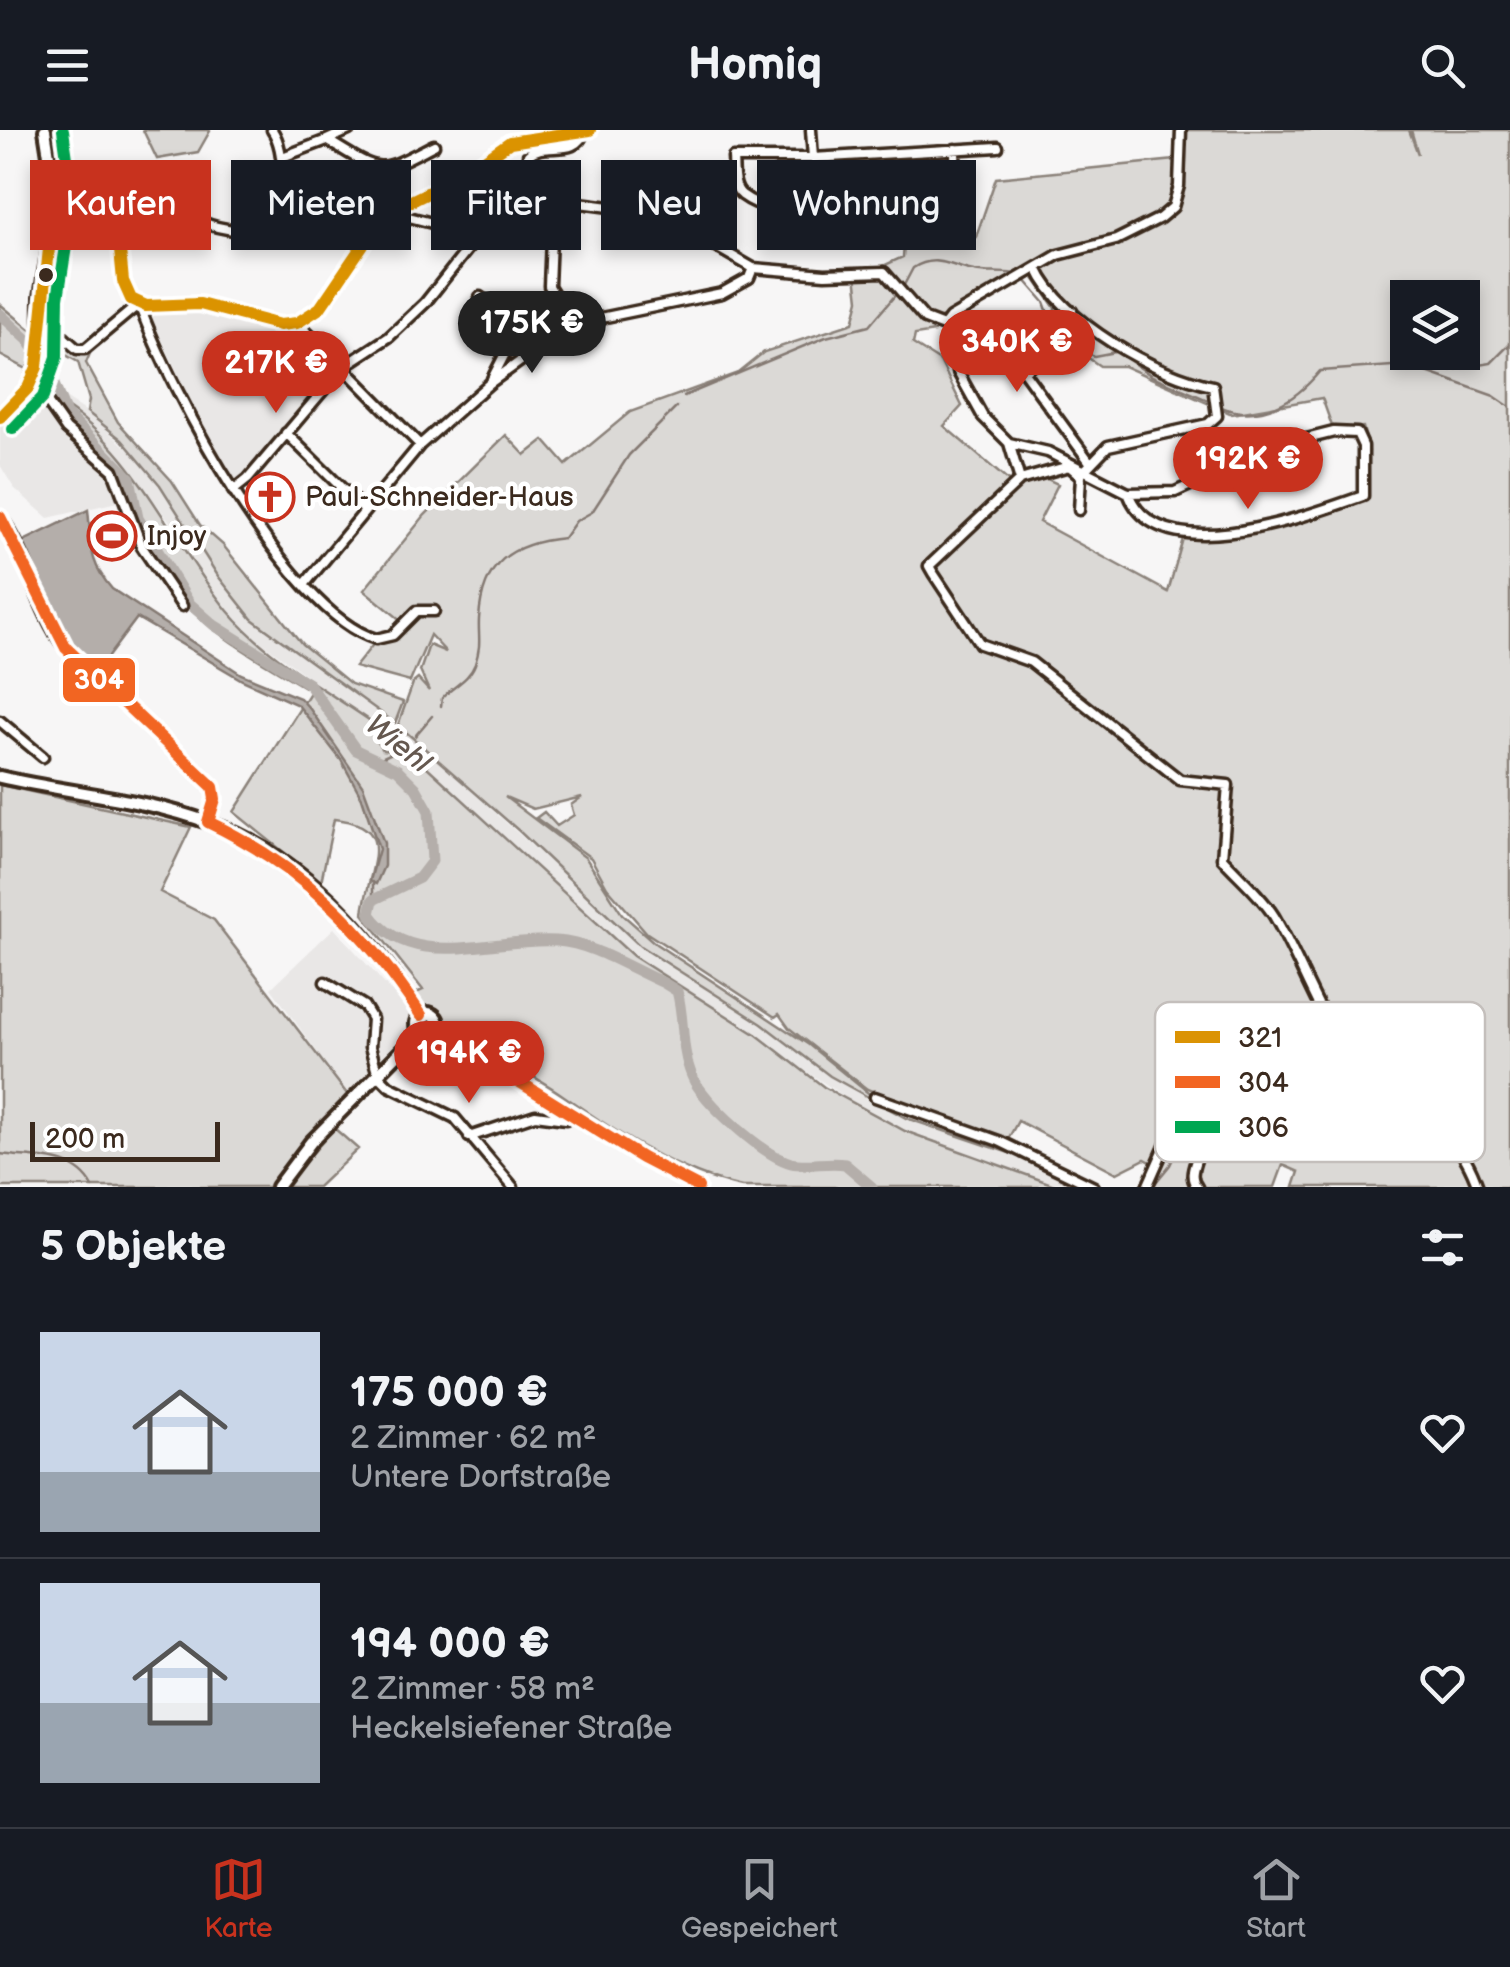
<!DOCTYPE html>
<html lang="de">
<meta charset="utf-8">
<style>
:root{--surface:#171b24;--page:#20242c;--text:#f1f3f6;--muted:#9ea1a6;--line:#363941;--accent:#c8321e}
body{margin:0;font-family:"Balsamiq Sans",sans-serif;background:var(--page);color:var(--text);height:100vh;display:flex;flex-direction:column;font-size:38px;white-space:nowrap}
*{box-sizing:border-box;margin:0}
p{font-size:32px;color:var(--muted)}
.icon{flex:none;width:55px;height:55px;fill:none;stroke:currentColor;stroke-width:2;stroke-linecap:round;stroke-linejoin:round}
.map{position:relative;height:1057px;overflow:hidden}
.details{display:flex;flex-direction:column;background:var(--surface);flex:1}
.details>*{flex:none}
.top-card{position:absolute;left:30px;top:30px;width:1000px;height:90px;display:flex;gap:20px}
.fabs{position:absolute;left:1390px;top:150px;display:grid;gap:20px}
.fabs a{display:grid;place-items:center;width:90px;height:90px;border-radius:0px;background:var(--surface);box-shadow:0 5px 15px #0003;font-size:50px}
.scale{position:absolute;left:30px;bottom:25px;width:190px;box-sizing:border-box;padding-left:10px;border:5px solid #3b2a1e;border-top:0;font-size:28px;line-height:35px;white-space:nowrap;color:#3b2a1e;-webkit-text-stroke:8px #fff;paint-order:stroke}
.price{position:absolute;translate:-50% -85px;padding:0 22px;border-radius:35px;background:var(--accent);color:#fff;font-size:32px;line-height:65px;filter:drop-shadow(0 2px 5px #0008)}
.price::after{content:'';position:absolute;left:50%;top:60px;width:30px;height:22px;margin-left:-15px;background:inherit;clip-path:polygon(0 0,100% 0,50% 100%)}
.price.selected{background:#222;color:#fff}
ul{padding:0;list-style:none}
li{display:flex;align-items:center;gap:30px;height:250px;padding:0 40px}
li+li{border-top:2px solid var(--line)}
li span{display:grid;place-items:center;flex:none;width:280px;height:200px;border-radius:0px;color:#555}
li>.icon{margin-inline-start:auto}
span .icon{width:120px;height:120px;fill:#fffc;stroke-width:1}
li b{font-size:42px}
h2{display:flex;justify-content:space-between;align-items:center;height:120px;padding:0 40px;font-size:42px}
.pill{padding:0 35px;border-radius:0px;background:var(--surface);box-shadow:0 5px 15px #0003;font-size:35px;line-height:90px}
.pill.selected{background:var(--accent);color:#fff}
header{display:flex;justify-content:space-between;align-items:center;height:130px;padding:0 40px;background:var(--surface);font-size:45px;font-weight:700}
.tab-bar{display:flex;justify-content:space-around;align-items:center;height:140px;border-top:2px solid var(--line);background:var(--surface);font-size:28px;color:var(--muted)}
.tab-bar a{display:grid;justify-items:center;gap:5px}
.tab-bar .selected{color:var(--accent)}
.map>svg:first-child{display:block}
.built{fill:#e9e7e6}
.green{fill:#dbd9d6;stroke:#8b827a;stroke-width:2.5;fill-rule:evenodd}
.water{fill:#b4aeaa;stroke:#847972;stroke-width:2.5}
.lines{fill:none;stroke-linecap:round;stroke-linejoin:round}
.stream{stroke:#847972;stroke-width:2.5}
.river{stroke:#b4aeaa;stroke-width:11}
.minor-casing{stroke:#3b2a1e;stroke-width:15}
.major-casing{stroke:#3b2a1e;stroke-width:18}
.minor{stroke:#fff;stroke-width:8}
.major{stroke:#fff;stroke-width:10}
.bus-1-casing{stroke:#fff;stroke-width:20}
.bus-2-casing{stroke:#fff;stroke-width:20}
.bus-3-casing{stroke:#fff;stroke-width:20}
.bus-1{stroke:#db9304;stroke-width:12}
.bus-2{stroke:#f26522;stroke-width:12}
.bus-3{stroke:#00a651;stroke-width:12}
.bus-dot{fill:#3b2a1e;stroke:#fff;stroke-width:4}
.labels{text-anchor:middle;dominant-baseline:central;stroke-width:9;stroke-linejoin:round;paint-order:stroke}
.poi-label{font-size:28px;fill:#3b2a1e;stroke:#fff;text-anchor:start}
.water-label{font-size:30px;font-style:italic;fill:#65584f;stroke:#fff}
.key{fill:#fff;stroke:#c4bfbc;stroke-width:2.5}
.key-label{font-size:28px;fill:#3b2a1e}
.line-badge{stroke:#fff;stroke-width:4}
.badge-label{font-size:28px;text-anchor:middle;font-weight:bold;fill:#fff}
</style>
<header><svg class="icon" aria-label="menu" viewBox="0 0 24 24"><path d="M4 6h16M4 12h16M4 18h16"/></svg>Homiq<svg class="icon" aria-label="search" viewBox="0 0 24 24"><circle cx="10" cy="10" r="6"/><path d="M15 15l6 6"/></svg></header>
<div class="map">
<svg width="1510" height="1057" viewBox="0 0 1510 1057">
<rect width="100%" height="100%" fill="#f7f6f6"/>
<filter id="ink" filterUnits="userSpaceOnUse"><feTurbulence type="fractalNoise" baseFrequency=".01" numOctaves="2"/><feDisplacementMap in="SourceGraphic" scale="20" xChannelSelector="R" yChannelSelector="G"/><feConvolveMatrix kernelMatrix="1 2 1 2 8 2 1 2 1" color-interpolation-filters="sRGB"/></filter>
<g filter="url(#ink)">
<path class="built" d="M 192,177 L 265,196 L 300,244 L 318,260 L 237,353 L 231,351 L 203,298 L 152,188 L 157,181 Z
M 42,253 L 87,282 L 143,333 L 252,489 L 416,611 L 657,829 L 762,894 L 830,946 L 879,976 L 1033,1031 L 1087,1057 L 1060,1057 L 878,989 L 633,826 L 413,624 L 246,501 L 209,457 L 171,393 L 118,324 L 74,281 L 38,260 Z
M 27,268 L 42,271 L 69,313 L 76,309 L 115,345 L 122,371 L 48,388 L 14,358 L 0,335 L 0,294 Z
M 334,798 L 409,881 L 408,899 L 347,964 L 271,858 Z"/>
<path class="green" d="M 143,0 L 209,0 L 210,1 L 198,22 L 157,29 Z
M 1183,0 L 1409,0 L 1418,24 L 1411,0 L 1510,0 L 1510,1057 L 1294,1057 L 1299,1042 L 1283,1035 L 1275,1057 L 1150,1057 L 1160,1037 L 1145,1029 L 1117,1043 L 1018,991 L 1007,1011 L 964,998 L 1091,1057 L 1087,1057 L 1033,1031 L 906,988 L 830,946 L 762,894 L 640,816 L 519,701 L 398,595 L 413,553 L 418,549 L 429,561 L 420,541 L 429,515 L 446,522 L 430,505 L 410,552 L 355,537 L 379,507 L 388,505 L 402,491 L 364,460 L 425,385 L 506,305 L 525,325 L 544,310 L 566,335 L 630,282 L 738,243 L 764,222 L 853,193 L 859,170 L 856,144 C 897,137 904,182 938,196 L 934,202 L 915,205 L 913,214 L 940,231 L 962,276 L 944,296 L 1013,355 L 1041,346 L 1058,354 L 1039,392 L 1168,462 L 1184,405 L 1255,405 L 1362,369 L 1369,321 L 1363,297 L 1333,299 L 1322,268 L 1232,284 L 1124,236 L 1100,236 L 1052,203 L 1055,178 L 1029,141 L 935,191 L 921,182 L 883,136 L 903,127 L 904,113 L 976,107 L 996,48 L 1176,30 L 1170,83 L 1181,62 ZM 1408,168 L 1462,168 L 1462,222 L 1408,222 ZM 505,667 L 533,679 L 582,667 L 571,675 L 574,685 L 557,696 L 544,682 L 536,688 L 591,728 L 607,757 L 647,803 L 775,887 L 779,884 L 789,898 L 867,959 L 962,998 L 873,967 L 809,915 L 656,814 L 622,784 L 586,728 Z
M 0,174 L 36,204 L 29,240 L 0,225 Z
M 47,195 L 76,219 L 94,214 L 86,233 L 118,292 L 172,351 L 200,395 L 223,415 L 302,514 L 351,554 L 403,572 L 395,593 L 252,489 L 218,446 L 160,355 L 122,310 L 87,282 L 89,270 L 78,232 L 66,225 Z
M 56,270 C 138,320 169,410 228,481 C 270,531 332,563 385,601 L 376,610 L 383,620 L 405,622 L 389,618 L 395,611 L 392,608 L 380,614 L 380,608 L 388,604 L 413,624 L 633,826 L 757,905 L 824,957 L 905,1001 L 1060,1057 L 742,1057 C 677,1043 617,1003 564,966 C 528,941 487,921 449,900 L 440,884 L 426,879 L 414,864 L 423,860 L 363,784 C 368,737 400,695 334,689 L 321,752 L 234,682 L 311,561 C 244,520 174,487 141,410 C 132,389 132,364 120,344 C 101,315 67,305 56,270 Z
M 0,655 L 191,697 L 160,762 L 214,790 L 347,964 L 292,1027 L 273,1057 L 0,1057 Z
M 334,998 L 358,1019 L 318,1057 L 284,1057 Z"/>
<path class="water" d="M 88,380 C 92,414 87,430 112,459 L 241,544 L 300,568 L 310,579 L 363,656 L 384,713 L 384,736 L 376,754 L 370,751 L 379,719 L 362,668 L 341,630 L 298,575 L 242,550 L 137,488 L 98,540 L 62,503 L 43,469 L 22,412 Z"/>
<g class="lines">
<path class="stream" d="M 1024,149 L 1044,172 L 1056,205
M 903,157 L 913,138 C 936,123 951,137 974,141 C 988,144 1000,141 1014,144
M 1062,210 L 1094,226 L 1115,222
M 1123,226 L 1152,246 L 1212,272
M 1451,240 L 1491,233 L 1510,214
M 684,266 L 826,207 L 869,196 L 897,163
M 1221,277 C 1261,293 1295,271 1320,241 L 1407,235 L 1494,266 L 1510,277
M 441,576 L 442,568 C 453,556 469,550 475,534 C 482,513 478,507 479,489 C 482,433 511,413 564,408 L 576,391 L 592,382 L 629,325 L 677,277
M 415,606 L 432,586
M 379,629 L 405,617
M 373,752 L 373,770
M 1192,979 L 1207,955
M 0,1024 C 34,1029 75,1023 93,1057
M 1152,1057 L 1170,1035 L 1191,990"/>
<path class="river" d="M 0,184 L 29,211 L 50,244 L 66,284 L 130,348 L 138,388 L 190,474 L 214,495 L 309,554 L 356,620 L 398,640 L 416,658 L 429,681 L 432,731 L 419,748 L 373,770 L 370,784 C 412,844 495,806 557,811 C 592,813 631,839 664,853 L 677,861 C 685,889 680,918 692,946 C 703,972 764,1026 791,1033 C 808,1037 827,1031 845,1034 L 872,1057"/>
<g class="minor-casing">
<path id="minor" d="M 272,0 C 290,26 274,71 301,84 C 306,86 317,94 321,95 C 339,99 356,82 374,93
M 811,0 L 813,28 L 998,17
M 327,10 L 349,0
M 285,26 L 327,10 C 384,45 377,44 434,15
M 813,28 L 733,28 C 734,39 732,57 742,65 C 786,98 882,79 933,73 C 961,65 955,43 955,19
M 179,68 C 193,111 287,104 321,95
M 542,75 L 528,25 C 546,9 575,30 585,0
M 394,79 L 401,85 L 479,105
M 530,84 L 551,108 L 549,156 L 572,194
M 1037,138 C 1061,192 1156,245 1213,256 L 1217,286 L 1208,294 L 1108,316 L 1083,342
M 480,167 L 519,196 L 492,249
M 41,187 L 77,219 L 85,219 L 139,174 C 169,259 288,483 376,509 L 393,505 L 417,481 L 434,481
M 297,193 L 343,237 L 389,207 L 425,173 L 479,105 L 530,84 L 549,69 L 625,79 L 699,107 L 753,138 L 825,144 L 884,142 L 925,189 L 959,202 L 1024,242 L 1089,331
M 944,196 L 950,188 L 1058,125 L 1116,110 L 1160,88 L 1173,77 L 1179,56 L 1181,0
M 984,221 L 958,242 L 983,287 L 1009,313 L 1048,322 L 1128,363 L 1175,362 L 1210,346 L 1239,326 L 1334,302 L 1357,303 L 1363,316 L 1363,366 C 1306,386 1158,442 1128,363
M 1024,242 L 1061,205 L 1072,181
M 25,262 L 47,272 L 66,299 L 113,340 L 142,417 L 182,476
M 286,303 L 364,380
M 1009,313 L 1020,350 L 929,436 L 933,443 L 980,514 L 1031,532 L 1180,650 L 1228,655 L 1222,728 C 1239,747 1261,765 1274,786 C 1305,839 1323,900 1365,948 C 1411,999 1452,981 1478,1057
M 1020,350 L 1069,336 L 1081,346 L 1079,380
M 233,361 L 248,349 L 343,237 L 420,315 L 490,253 L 572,194 L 722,163 L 749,148 L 753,138
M 304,455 L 420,315
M 0,591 L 43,627
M 325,852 L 364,876 L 372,889 L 370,917 L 378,945 L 389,956 L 455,988 L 513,1057
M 875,967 L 999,1011 L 1094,1057
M 469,1007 L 535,985 L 566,989 L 572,984
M 1147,1057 L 1174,996 L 1191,982 L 1196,985 C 1198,995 1201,1008 1199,1018 C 1197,1033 1187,1044 1197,1057"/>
</g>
<g class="major-casing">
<path id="major" d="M 55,59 L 93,55 L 115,68 L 123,151 L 131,169 L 146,176 L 200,174 L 280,195 L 297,193 L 320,178 L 383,85 L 462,46 L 510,12 L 590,0
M 0,287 L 28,258 L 40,225 L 41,167 L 56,70 L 45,0
M 0,387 C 29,429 37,477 66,518 L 213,657 L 215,669 L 208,692
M 0,647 C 69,663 144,668 210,693 C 304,727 369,803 421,885
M416 894a11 11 0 1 1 22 0a11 11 0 1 1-22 0Z
M 436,900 L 642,1028 L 698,1057
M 277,1057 L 311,1012 L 420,902"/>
</g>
<use href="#minor" class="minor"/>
<use href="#major" class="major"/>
<g class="bus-1-casing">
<path id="bus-1" d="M 55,59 L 93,55 L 115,68 L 123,151 L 131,169 L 146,176 L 200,174 L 280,195 L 297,193 L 320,178 L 383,85 L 462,46 L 510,12 L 590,0
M 0,287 L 28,258 L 37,237 L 55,59"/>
</g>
<g class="bus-2-casing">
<path id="bus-2" d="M 0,387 L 66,518 L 213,657 L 215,669 L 208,692
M 208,692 C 301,736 365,800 421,885
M 436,900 L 642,1028 L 698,1057"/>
</g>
<g class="bus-3-casing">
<path id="bus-3" d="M 13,299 L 43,267 L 57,227 L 58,168 L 73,71 L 63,0"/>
</g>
<use href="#bus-1" class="bus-1"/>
<use href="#bus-2" class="bus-2"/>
<use href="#bus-3" class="bus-3"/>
</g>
</g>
<defs>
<g id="church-ring" transform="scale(2.5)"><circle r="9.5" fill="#fff" stroke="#c8321e" stroke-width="1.5"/><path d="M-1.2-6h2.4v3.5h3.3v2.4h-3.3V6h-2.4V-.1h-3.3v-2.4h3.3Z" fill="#c8321e"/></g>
<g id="stadium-ring" transform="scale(2.5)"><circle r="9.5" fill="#fff" stroke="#c8321e" stroke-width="1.5"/><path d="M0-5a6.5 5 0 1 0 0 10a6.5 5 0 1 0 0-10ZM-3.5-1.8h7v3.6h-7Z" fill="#c8321e"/></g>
</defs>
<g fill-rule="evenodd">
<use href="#church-ring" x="270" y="367"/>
<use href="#stadium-ring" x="112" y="406"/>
</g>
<circle class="bus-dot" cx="46" cy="145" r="9"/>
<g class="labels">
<g class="poi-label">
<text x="305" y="367">Paul-Schneider-Haus</text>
<text x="147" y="406">Injoy</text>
</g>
<g class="water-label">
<text transform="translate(398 614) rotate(39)">Wiehl</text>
</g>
</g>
<rect x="1155" y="872" width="330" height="160" rx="15" class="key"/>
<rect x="1175" y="901" width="45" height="12" fill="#db9304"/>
<rect x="1175" y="946" width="45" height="12" fill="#f26522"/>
<rect x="1175" y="991" width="45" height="12" fill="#00a651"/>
<g class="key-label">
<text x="1238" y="917">321</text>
<text x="1238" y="962">304</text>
<text x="1238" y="1007">306</text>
</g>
<rect class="line-badge" x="61" y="526" width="76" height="48" rx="10" fill="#f26522"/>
<g class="badge-label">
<text x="99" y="559">304</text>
</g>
</svg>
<div class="fabs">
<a><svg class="icon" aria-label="layers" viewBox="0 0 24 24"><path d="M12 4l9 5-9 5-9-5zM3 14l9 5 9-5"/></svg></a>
</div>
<div class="scale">200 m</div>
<b class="price selected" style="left:532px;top:246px">175K €</b>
<b class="price" style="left:1017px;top:265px">340K €</b>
<b class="price" style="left:276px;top:286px">217K €</b>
<b class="price" style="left:1248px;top:382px">192K €</b>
<b class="price" style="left:469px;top:976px">194K €</b>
<div class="top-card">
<a class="pill selected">Kaufen</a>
<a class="pill">Mieten</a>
<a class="pill">Filter</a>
<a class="pill">Neu</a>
<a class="pill">Wohnung</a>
</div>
</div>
<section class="details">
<h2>5 Objekte<svg class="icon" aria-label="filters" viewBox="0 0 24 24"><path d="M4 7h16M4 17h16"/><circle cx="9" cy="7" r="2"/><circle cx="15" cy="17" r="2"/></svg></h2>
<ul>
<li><span style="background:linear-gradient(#c9d6e8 70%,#9aa5b1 0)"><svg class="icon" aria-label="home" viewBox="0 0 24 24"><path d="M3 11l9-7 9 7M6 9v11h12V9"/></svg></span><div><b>175 000 €</b><p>2 Zimmer · 62 m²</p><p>Untere Dorfstraße</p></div><svg class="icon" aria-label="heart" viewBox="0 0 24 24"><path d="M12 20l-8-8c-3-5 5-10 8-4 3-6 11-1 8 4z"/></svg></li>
<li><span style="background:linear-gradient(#c9d6e8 60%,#9aa5b1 0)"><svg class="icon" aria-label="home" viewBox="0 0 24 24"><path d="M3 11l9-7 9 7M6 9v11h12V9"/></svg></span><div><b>194 000 €</b><p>2 Zimmer · 58 m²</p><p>Heckelsiefener Straße</p></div><svg class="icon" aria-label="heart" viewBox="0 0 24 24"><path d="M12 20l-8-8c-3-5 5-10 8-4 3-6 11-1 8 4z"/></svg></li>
</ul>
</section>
<nav class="tab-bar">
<a class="selected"><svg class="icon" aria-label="map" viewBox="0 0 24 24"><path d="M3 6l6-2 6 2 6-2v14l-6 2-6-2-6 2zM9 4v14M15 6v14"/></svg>Karte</a>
<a><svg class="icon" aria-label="saved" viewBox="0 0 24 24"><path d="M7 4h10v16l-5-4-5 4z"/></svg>Gespeichert</a>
<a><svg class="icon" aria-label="home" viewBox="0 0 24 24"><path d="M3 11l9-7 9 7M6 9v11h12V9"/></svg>Start</a>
</nav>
